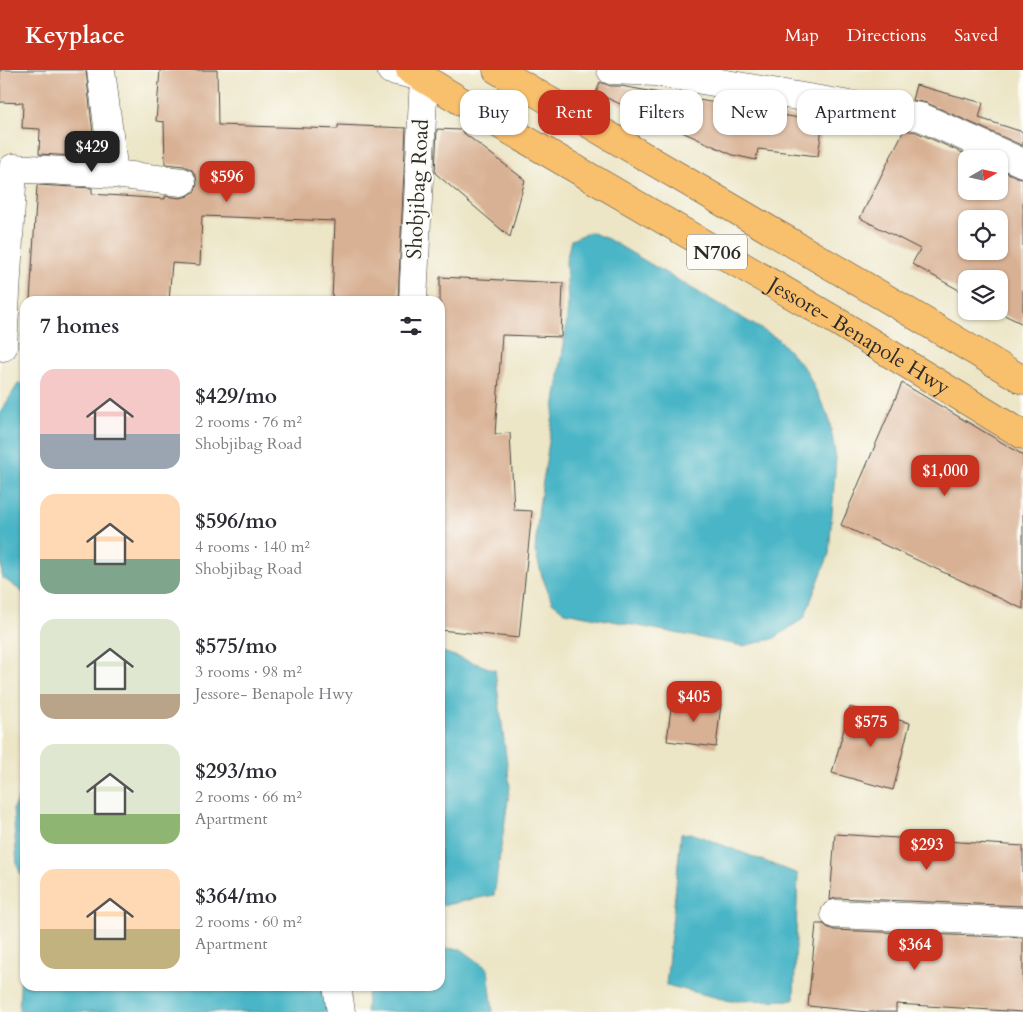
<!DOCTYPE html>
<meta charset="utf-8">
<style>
:root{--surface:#fff;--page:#f2f2f3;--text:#2b2b33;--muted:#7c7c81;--accent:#c8321e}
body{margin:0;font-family:Cardo,serif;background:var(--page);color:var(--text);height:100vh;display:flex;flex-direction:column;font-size:19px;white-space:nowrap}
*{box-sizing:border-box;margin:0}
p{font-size:16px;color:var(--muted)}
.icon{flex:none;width:28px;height:28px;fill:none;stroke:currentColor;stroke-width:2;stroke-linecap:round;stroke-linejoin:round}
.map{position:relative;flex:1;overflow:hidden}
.panel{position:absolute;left:20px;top:226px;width:425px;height:695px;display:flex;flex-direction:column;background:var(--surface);border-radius:15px;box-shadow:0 1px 4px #0004}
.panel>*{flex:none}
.guide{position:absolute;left:460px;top:20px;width:475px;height:45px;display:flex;gap:10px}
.needle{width:32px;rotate:81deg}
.tools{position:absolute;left:958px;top:80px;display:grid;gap:10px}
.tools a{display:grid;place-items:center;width:50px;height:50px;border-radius:10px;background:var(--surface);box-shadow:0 1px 4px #0004;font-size:25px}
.price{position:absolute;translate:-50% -42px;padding:0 11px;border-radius:10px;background:var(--accent);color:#fff;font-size:16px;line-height:32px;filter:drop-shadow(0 1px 2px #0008)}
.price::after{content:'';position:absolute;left:50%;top:30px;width:15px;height:11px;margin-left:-8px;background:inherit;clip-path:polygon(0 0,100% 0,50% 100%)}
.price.active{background:#222;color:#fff}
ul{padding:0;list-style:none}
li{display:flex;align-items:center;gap:15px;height:125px;padding:0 20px}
li span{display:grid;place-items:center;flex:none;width:140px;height:100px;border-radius:15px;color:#555}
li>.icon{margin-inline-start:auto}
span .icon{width:60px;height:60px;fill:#fffc;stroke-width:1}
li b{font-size:21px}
h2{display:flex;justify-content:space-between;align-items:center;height:60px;padding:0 20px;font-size:21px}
.pill{padding:0 18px;border-radius:15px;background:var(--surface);box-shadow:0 1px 4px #0004;font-size:18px;line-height:45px}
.pill.active{background:var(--accent);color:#fff}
header{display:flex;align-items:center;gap:30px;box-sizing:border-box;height:70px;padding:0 25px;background:var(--accent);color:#fff}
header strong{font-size:24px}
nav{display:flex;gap:28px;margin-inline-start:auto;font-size:18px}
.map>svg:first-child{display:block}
.water{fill:#49b5c6;stroke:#3a7078}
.building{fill:#d8b093;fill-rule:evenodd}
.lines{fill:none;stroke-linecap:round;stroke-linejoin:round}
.minor-casing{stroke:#484742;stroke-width:29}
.highway-casing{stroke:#484742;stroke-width:29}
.minor{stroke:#fff;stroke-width:28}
.highway{stroke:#f8bf6c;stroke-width:28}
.labels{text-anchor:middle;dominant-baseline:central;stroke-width:4.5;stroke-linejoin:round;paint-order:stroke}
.shield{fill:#fdfcf7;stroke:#6a6a68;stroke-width:1}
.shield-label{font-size:20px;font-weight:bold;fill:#2b2b2b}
.street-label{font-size:21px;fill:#2b2b2b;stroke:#fdfcf7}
</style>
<header>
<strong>Keyplace</strong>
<nav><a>Map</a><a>Directions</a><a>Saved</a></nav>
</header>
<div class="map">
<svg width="1023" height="942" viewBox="0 0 1023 942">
<rect width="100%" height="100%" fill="#fdfcf7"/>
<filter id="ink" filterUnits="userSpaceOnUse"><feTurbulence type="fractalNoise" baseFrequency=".02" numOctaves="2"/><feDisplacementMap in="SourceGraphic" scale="10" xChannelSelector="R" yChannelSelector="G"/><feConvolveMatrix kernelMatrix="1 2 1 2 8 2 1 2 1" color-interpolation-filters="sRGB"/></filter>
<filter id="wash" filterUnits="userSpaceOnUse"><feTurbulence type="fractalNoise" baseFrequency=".0096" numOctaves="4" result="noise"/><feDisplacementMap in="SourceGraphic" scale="20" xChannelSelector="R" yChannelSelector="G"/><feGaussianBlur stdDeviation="1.12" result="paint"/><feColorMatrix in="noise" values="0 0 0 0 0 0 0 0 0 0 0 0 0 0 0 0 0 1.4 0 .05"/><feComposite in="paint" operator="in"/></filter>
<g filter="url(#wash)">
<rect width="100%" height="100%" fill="#ece5c6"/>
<path class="water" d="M 590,162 L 608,169 L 778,269 L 806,300 L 829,348 L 836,388 L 829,484 L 804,548 L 773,569 L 743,576 L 565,542 L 552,532 L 542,506 L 535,481 L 539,437 L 565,267 L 568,234 L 566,191 L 571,170 Z
M 25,313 L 25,524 L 2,507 L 0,450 L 0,343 L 18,314 Z
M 440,581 L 495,600 L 510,717 L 494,825 L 440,836 Z
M 25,717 L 25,815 L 17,795 L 13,738 Z
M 691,763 L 798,804 L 794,930 L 730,931 L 666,915 L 681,764 Z
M 440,878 L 461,879 L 488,899 L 493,942 L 366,942 L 368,916 L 440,916 Z
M 25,889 L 25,916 L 332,916 L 333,942 L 19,942 L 21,896 Z"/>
<g id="blocks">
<path class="building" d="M 0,0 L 86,0 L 94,74 L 94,87 L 39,84 L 40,59 L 22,58 L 23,33 L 0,32 Z
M 160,0 L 217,0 L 218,55 L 338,59 L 338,55 L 406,58 L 398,231 L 332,231 L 335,151 L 202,146 L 200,195 L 172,193 L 169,231 L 30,231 L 37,115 L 92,118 L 92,124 L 165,129 L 165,126 L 180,128 L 188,126 L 195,121 L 197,114 L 196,106 L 192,100 L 184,96 L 165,94 L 164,52 L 156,51 Z
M 600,12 L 610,16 L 621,16 L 821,52 L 821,65 L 818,86 L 758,79 L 756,90 L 733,85 L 596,23 Z
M 916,15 L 983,33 L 979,48 L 1023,62 L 1023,76 L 927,33 L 912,30 Z
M 437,59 L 460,60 L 525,110 L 510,167 L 435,103 Z
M 904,60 L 916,62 L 976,89 L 966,89 L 966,121 L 999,121 L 999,99 L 1017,107 L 1023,108 L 1023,254 L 996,241 L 999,241 L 999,209 L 966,209 L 966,224 L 912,194 L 920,179 L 860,148 ZM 966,149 L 999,149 L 999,181 L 966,181 Z
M 440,207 L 563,213 L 561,267 L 502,265 L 495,364 L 510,363 L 514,440 L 532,441 L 519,568 L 440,560 Z
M 902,313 L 1023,385 L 1023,539 L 841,455 Z
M 672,629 L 721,634 L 716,677 L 667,671 Z
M 850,637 L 910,653 L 893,720 L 832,703 Z
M 835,764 L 1023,776 L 1023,836 L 836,828 L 830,830 Z
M 816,854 L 824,854 L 827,857 L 834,860 L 1023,868 L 1023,942 L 896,934 L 896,942 L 867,942 L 808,936 Z"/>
</g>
</g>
<g filter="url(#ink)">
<use href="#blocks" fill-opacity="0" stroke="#484742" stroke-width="1"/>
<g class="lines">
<g class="minor-casing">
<path id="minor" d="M 101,0 L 114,104 L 182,112
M 391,0 L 424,7 L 413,231
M 611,0 L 655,2 L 921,47 L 1023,93
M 3,277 L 13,98 L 114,104
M 835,844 L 1023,852
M 337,916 L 341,942"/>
</g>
<g class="highway-casing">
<g id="highway">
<path id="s1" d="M 410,0 L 497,53 L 833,249 L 1023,365"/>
<path d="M 497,0 L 884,227 L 1023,310"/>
</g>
</g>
<use href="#minor" class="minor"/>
<use href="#highway" class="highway"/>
</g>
</g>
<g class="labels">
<rect class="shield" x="687" y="164.5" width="60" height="35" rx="4"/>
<g class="shield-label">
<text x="717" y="182">N706</text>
</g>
<g class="street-label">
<text transform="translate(418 119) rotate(-87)">Shobjibag Road</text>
<text stroke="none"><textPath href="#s1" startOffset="522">Jessore- Benapole Hwy</textPath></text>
</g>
</g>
</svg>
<div class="tools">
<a><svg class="needle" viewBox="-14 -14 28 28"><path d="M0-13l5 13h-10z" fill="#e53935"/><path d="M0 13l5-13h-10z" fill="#7c7c81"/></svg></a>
<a><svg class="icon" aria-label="locate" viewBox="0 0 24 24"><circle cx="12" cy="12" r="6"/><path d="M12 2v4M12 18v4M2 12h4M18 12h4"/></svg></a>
<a><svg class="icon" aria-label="layers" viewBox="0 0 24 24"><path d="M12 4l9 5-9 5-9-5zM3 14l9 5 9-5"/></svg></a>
</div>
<b class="price active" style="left:92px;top:103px">$429</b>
<b class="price" style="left:227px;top:133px">$596</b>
<b class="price" style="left:945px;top:427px">$1,000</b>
<b class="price" style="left:694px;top:653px">$405</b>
<b class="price" style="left:871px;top:678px">$575</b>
<b class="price" style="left:927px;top:801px">$293</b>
<b class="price" style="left:915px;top:901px">$364</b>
<div class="guide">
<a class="pill">Buy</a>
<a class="pill active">Rent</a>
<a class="pill">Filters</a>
<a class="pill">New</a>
<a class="pill">Apartment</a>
</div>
<section class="panel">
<h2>7 homes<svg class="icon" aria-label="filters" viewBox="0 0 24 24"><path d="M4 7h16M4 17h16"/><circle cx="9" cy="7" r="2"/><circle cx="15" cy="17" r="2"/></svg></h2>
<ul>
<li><span style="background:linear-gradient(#f6c9c9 65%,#9aa5b1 0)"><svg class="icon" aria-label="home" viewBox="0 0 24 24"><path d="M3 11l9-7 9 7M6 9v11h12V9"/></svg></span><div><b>$429/mo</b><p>2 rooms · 76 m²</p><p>Shobjibag Road</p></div></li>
<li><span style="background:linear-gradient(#ffd9b3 65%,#7fa58c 0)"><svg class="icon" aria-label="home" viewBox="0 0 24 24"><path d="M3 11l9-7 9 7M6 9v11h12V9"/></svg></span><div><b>$596/mo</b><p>4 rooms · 140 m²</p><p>Shobjibag Road</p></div></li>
<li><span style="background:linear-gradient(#dfe7d0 75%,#b9a48a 0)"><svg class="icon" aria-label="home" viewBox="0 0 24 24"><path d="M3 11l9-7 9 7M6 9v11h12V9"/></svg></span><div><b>$575/mo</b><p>3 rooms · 98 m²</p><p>Jessore- Benapole Hwy</p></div></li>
<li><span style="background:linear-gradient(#dfe7d0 70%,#8fb573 0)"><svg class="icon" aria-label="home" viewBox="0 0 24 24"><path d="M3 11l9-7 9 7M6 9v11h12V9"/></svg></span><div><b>$293/mo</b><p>2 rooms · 66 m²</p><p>Apartment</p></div></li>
<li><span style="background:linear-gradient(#ffd9b3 60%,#c2b280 0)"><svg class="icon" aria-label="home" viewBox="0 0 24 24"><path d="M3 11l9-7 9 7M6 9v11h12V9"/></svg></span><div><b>$364/mo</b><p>2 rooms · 60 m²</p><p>Apartment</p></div></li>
</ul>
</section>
</div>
